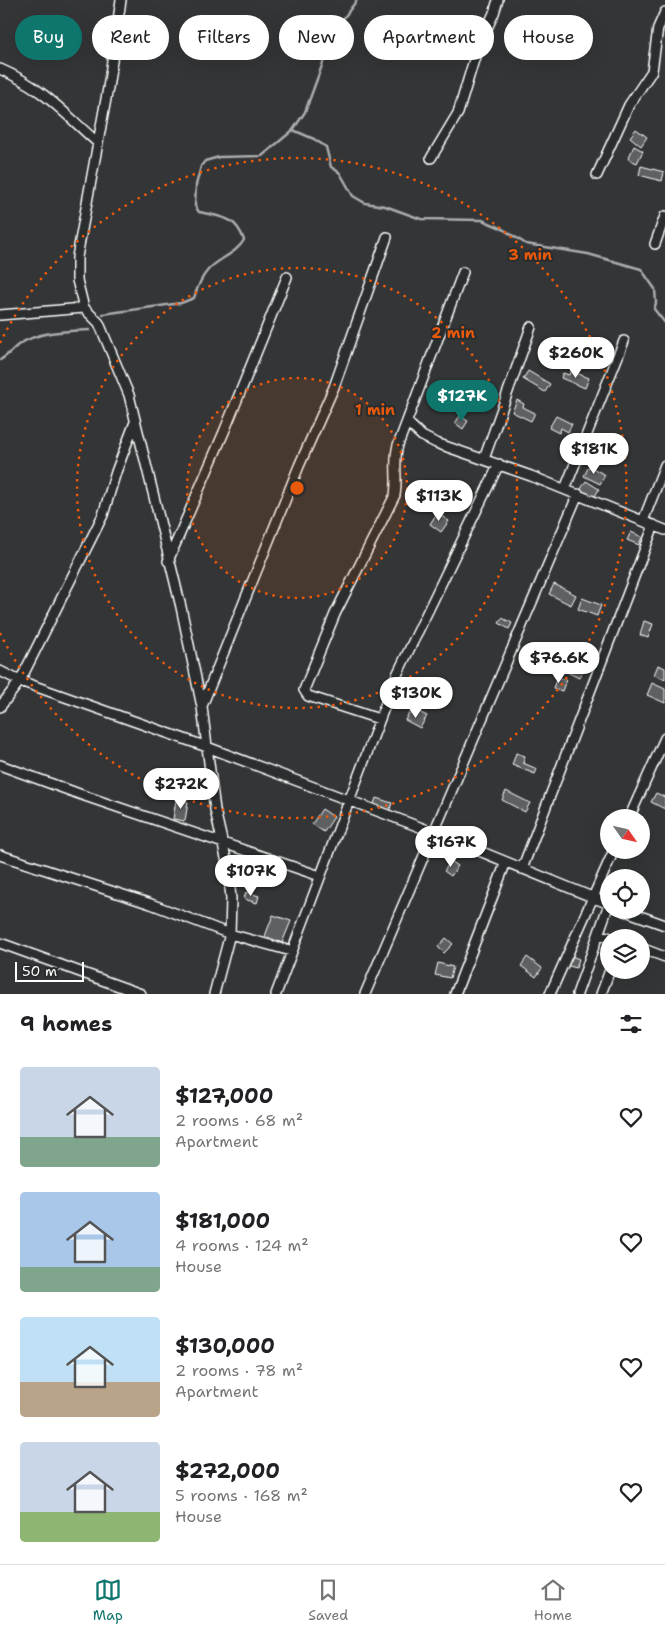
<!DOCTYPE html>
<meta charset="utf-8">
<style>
:root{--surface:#fff;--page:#f2f2f2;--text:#202124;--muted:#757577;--line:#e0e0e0;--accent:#0f766e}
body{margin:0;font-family:"Shantell Sans",sans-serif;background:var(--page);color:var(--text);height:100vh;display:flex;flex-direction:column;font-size:19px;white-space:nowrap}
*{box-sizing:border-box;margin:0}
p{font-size:16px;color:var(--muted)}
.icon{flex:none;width:28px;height:28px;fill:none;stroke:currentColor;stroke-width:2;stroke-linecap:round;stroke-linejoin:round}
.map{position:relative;height:994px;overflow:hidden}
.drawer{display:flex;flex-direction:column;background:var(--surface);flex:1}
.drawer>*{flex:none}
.hud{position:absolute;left:15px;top:15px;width:635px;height:45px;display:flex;gap:10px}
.needle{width:32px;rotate:124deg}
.fabs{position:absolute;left:600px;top:809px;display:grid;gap:10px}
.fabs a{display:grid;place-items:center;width:50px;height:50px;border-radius:50%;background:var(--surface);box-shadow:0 5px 20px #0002;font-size:25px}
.scale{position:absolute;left:15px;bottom:12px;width:69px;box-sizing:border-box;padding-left:5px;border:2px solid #fff;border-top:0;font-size:14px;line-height:18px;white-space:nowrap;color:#fff;-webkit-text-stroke:4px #2a2d2e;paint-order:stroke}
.price{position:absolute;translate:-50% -42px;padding:0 11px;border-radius:18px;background:#fff;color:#222;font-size:16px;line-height:32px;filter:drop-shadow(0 1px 2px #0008)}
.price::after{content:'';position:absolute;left:50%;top:30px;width:15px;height:11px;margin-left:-8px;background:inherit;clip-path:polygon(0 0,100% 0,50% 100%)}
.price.current{background:var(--accent);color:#fff}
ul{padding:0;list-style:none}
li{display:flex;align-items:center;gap:15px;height:125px;padding:0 20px}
li span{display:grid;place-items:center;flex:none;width:140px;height:100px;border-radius:5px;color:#555}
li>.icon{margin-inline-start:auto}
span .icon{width:60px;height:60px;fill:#fffc;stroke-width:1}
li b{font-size:21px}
h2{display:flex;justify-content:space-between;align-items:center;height:60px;padding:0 20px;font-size:21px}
.pill{padding:0 18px;border-radius:22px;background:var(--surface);box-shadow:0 5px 20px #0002;font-size:18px;line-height:45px}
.pill.current{background:var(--accent);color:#fff}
.dock{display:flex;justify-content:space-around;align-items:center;height:70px;border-top:1px solid var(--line);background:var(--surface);font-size:14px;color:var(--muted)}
.dock a{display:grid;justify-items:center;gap:2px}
.dock .current{color:var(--accent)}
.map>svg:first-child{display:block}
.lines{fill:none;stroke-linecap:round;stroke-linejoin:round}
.stream{stroke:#abacad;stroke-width:2.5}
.building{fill:#5f6162;stroke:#fff}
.minor-casing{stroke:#fff;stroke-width:12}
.minor{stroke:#2a2d2e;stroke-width:9}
.ring{fill:none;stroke:#e8590c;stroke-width:2.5;stroke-dasharray:2.5 5}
.centre{fill:#e8590c;stroke:#2a2d2e;stroke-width:2.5}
.ring-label{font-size:15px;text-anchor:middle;font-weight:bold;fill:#e8590c;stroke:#2a2d2e;stroke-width:4;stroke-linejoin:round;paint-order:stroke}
</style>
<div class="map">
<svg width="665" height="994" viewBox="0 0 665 994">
<rect width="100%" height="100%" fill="#333536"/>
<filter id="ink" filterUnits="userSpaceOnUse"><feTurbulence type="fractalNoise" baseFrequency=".02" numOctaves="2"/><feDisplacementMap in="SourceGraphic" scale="10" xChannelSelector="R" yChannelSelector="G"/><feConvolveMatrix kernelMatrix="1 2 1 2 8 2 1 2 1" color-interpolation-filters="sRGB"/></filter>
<g filter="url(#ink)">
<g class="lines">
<path class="stream" d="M 293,130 L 314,139 L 326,147 L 331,167 L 340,173 L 353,196 L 365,203 L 385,206 L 421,219 L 482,220 L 501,228 L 526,244 L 588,254 L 641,269 L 655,289 L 656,303 L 654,309 L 665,323
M 103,314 L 181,303 L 194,298 C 197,288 201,278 208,270 C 219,258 236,254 244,240 C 236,216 221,217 199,212 L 195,206 L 196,185 L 201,166 L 205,161 L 219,157 L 262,156 L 293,130 L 305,112 L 335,30 L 357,0
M 0,360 C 7,356 12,350 18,345 C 39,331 66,331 90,330"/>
</g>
<path class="building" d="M 636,129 L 647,137 L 641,146 L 630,137 Z
M 634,146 L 643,151 L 637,163 L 628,159 Z
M 641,166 L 664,172 L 662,181 L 639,175 Z
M 528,371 L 550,384 L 545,392 L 523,379 Z
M 571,371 L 589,378 L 585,388 L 561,378 L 563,373 L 569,375 Z
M 479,386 L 494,392 L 490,402 L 474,396 Z
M 517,400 L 524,404 L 523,407 L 535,413 L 531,421 L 512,412 Z
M 460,416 L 468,421 L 463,429 L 455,423 Z
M 556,416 L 572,424 L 568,432 L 561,428 L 559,433 L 549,428 Z
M 589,466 L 605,475 L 600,484 L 584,476 Z
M 586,481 L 599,489 L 593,500 L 579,492 Z
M 437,513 L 449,521 L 441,532 L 430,524 Z
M 631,532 L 642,537 L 639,545 L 627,540 Z
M 554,584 L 576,595 L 571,605 L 549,594 Z
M 582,598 L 601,605 L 597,616 L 578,609 Z
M 502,618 L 512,623 L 509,629 L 499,623 Z
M 644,621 L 653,624 L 648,638 L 640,635 Z
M 564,658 L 584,668 L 579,678 L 559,668 Z
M 658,665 L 665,668 L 665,679 L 654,675 Z
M 557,677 L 566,680 L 562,691 L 553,688 Z
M 652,683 L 665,689 L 665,703 L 647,695 Z
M 417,711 L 427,716 L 420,728 L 405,720 L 409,713 L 414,716 Z
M 516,753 L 525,756 L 523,763 L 537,769 L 535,774 L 512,765 Z
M 506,791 L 530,803 L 525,812 L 502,800 Z
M 656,793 L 665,797 L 665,809 L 651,802 Z
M 376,798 L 392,803 L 389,812 L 373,807 Z
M 176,800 L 188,802 L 185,821 L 173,819 Z
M 322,809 L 334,817 L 324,832 L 312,824 Z
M 451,861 L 458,866 L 451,876 L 444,871 Z
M 246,892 L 259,896 L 257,903 L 244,899 Z
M 273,915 L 291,921 L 282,943 L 265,936 Z
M 446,938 L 453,944 L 444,953 L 438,947 Z
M 569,955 L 579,959 L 576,968 L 566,965 Z
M 527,957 L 542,968 L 536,977 L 521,966 Z
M 438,963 L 453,967 L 450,978 L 435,975 Z"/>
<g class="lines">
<g class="minor-casing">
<path id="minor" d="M 121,0 L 108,88 L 77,257 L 77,280 L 84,308 L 99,323 L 129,395 L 181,607 L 202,707 L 215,810 L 228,867 L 231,899 L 230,934 L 214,994
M 0,69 C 42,87 64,113 98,143
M 431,158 L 458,113 L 477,50 L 494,13 L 498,0
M 597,175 L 629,105 L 652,71 L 658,28 L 665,12
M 655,244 L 665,216
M 0,315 L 84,308
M 408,423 L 422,436 L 436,443 L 531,476 L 665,530
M 484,459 L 531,327
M 565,489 L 624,341
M 643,521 L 665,465
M 168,561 L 224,432 L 287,277
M 0,671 L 20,681 L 207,747 L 433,832 L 609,904
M 202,706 L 299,466 L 334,387 L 387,237
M 0,707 L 20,681 L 103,515 L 116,472 L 135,422
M 379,719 L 308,696 L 304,690 L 335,614 L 395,495 C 398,478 393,462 398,445 L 463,272
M 0,765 L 82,795 L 320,876
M 629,818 L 665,738
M 0,855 L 151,904 L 230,934 L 291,951
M 522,869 L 654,525
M 623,910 L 665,925
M 599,934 L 610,938
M 0,943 L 141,994
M 641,948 L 665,957
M 276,994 L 395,679 L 499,464
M 365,994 L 578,494
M 455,994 L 506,862
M 550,994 L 614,850
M 577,994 L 609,904
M 601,994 L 610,970"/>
</g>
<use href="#minor" class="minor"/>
</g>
</g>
<circle cx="297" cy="488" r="110" fill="#e8590c" fill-opacity=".12"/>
<g class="ring">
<circle cx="297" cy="488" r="110"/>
<circle cx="297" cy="488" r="220"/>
<path d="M0 343A330 330 0 1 1 0 633"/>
</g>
<circle cx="297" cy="488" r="8" class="centre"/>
<g class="ring-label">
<text x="530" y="260">3 min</text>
<text x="453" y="338">2 min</text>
<text x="375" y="415">1 min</text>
</g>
</svg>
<div class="fabs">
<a><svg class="needle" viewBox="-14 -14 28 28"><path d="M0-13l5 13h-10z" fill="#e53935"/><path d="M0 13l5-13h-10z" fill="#757577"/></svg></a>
<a><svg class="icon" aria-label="locate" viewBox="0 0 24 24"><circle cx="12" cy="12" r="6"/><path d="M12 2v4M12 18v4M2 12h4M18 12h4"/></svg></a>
<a><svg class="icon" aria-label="layers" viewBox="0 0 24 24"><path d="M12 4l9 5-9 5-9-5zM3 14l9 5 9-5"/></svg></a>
</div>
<div class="scale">50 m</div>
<b class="price" style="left:576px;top:379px">$260K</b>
<b class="price current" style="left:462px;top:422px">$127K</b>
<b class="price" style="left:594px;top:475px">$181K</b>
<b class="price" style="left:439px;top:522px">$113K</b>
<b class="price" style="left:559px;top:684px">$76.6K</b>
<b class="price" style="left:416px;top:719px">$130K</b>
<b class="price" style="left:181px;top:810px">$272K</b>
<b class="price" style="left:451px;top:868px">$167K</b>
<b class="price" style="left:251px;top:897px">$107K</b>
<div class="hud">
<a class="pill current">Buy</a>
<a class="pill">Rent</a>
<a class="pill">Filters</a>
<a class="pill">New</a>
<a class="pill">Apartment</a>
<a class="pill">House</a>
</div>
</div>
<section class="drawer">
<h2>9 homes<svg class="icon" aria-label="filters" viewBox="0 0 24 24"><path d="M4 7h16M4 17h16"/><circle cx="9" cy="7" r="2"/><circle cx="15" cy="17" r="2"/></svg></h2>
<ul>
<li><span style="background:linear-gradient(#c9d6e8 70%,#7fa58c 0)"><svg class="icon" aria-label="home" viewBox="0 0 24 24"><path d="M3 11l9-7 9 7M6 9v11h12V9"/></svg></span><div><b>$127,000</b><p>2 rooms · 68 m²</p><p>Apartment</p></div><svg class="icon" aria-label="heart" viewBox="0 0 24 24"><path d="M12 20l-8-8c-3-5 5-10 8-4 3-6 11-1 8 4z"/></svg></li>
<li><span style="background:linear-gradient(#a9c7e8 75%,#7fa58c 0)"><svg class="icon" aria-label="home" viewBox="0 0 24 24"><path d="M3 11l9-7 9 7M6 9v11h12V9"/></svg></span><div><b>$181,000</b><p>4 rooms · 124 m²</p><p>House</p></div><svg class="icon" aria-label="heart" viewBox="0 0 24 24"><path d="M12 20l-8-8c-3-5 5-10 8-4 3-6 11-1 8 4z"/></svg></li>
<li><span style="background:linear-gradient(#bfe0f5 65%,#b9a48a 0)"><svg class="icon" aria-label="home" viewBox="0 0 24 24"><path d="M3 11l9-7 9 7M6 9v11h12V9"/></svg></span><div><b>$130,000</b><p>2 rooms · 78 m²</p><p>Apartment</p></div><svg class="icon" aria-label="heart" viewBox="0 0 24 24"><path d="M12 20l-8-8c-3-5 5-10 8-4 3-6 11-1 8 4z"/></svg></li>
<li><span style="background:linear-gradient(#c9d6e8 70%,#8fb573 0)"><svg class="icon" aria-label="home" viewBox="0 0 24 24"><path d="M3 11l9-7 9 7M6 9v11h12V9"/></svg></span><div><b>$272,000</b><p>5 rooms · 168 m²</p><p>House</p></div><svg class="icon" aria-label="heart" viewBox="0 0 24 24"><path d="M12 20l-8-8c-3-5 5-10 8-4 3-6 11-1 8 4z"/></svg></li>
</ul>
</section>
<nav class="dock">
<a class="current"><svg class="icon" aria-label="map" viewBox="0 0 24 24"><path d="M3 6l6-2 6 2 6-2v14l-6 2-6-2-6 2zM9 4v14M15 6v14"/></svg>Map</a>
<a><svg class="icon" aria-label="saved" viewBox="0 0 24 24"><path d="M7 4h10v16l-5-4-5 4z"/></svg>Saved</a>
<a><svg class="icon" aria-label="home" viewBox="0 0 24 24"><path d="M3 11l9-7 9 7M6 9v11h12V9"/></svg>Home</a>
</nav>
